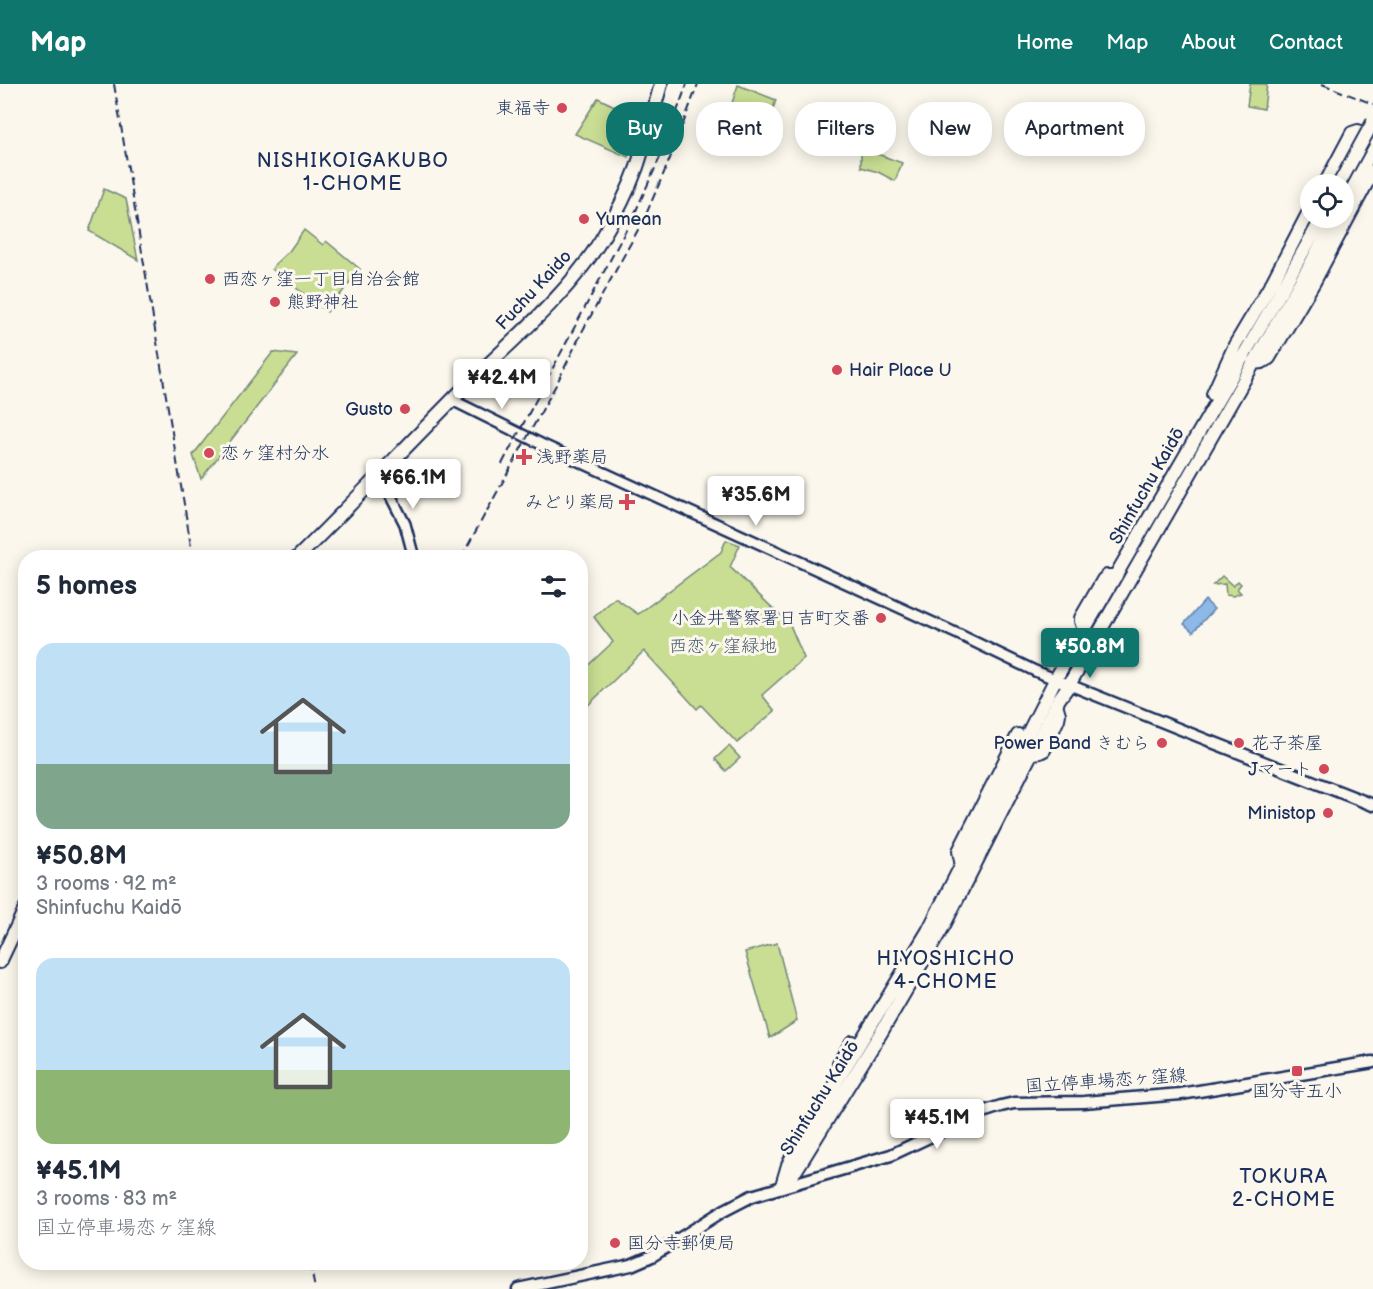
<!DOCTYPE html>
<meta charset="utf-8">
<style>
:root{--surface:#fff;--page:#f2f2f3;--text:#1f2937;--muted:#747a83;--accent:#0f766e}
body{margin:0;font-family:"Balsamiq Sans","Klee One",sans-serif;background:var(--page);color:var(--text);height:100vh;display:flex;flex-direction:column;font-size:22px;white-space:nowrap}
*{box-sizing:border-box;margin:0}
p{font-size:20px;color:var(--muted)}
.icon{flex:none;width:33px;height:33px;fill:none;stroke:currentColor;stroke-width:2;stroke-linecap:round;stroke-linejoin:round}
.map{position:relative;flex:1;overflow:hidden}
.panel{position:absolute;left:18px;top:466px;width:570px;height:720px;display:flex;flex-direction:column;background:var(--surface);border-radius:24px;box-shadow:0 3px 15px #0003}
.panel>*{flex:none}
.top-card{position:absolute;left:606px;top:18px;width:570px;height:54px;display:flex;gap:12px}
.fabs{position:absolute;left:1300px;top:90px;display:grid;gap:12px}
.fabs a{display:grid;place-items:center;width:54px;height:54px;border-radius:50%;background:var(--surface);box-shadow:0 3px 15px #0003;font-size:30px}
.price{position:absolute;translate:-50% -51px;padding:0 14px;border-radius:6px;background:#fff;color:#222;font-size:20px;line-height:39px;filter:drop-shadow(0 2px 3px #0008)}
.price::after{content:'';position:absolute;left:50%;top:36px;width:18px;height:14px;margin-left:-9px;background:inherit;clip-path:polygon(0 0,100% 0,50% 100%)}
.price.on{background:var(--accent);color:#fff}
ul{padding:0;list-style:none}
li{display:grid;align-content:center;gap:12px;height:318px;padding:0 18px}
li span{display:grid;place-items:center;height:186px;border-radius:18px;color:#555}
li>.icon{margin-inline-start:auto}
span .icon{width:108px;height:108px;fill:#fffc;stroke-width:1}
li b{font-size:26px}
h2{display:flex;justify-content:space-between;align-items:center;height:72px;padding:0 18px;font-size:26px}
.pill{padding:0 21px;border-radius:24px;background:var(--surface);box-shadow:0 3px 15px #0003;font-size:21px;line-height:54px}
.pill.on{background:var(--accent);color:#fff}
header{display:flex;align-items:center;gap:36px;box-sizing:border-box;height:84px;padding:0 30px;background:var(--accent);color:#fff}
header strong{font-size:28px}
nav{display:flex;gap:33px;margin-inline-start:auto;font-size:21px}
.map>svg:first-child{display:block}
.green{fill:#c9de93;stroke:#728678;stroke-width:1.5}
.water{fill:#8eb9e6;stroke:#6082b0;stroke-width:1.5}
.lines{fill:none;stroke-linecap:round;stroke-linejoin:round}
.tertiary-casing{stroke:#1b2f5e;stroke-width:14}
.secondary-casing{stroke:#1b2f5e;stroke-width:15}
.primary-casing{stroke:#1b2f5e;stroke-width:16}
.tertiary{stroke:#fbf7ec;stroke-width:9}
.secondary{stroke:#fbf7ec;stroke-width:10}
.primary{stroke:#fbf7ec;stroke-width:12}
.rail{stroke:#1b2f5e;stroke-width:2;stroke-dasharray:9 4.5;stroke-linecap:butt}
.primary-bridge-casing{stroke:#1b2f5e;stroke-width:16;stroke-linecap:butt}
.primary-bridge{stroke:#fbf7ec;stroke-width:12}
.poi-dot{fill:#d1495b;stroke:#fbf7ec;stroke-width:2}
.labels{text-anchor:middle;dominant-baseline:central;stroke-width:6;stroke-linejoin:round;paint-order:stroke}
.poi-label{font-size:18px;fill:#1b2f5e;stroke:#fbf7ec;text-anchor:start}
.street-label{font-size:18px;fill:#1b2f5e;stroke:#fbf7ec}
.park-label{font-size:18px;fill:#465b6b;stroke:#fbf7ec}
.neighbourhood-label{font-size:20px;letter-spacing:1.5px;fill:#1b2f5e;stroke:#fbf7ec}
</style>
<header>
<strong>Map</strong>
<nav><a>Home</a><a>Map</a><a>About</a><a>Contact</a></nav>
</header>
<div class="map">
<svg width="1373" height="1205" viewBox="0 0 1373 1205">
<rect width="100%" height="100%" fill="#fbf7ec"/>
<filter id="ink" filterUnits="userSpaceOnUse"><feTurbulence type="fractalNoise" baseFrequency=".0167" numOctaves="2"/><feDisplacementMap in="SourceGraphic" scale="12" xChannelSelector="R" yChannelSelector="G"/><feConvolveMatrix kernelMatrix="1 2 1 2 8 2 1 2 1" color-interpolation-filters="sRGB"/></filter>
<g filter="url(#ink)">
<path class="green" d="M 1250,0 L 1267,0 L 1264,25 L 1247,22 Z
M 738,1 L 776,16 L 770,34 L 732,19 Z
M 598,14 L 639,34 L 628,73 L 575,50 Z
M 861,64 L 902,79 L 895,97 L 878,88 L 861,83 Z
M 104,105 L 126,115 L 138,176 L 89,147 Z
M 304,146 L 323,161 L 326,157 L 360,185 L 327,228 L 272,185 L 275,180 L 290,166 Z
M 273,268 L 297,271 L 201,395 L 193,371 Z
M 726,456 L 740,461 L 730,483 L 790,541 L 804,574 L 762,611 L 775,627 L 737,659 L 701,621 L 697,625 L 644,567 L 581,628 L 581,588 L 613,558 L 594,533 L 615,514 L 638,530 L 721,468 Z
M 1222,492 L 1233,502 L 1238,497 L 1241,500 L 1237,505 L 1241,509 L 1233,512 L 1226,511 L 1225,500 L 1213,501 Z
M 729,662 L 740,674 L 726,687 L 715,675 Z
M 777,859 L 797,937 L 770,954 L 745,868 Z"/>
<path class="water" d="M 1205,516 L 1214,525 L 1193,548 L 1184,540 Z"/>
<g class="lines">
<g class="tertiary-casing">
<path id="tertiary" d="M 452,316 L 541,360 L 960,551 L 1035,587 L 1212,658
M 380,391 L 405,440 L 414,474"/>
</g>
<g class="secondary-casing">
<path id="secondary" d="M 1212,658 L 1373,721
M 518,1205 L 631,1181 L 652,1172 L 723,1127 L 752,1112 L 891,1071 L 980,1029 L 1001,1022 L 1014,1019 L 1084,1018 L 1181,1010 L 1373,978"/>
</g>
<g class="primary-casing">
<path id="primary" d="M 1325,100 L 1352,49 L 1358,47 L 1373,56
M 1344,117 L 1373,64
M 1253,279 L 1262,278 L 1269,274 L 1314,198 L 1373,87
M 1213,310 L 1235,261 L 1273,197 L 1311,124
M 297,474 C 356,416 413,355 472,296 C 517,252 568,210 601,156 C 615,133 628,108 637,83 C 646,56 653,28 661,0
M 1084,546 L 1081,537 L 1081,534 L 1103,496 L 1107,492 L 1116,492
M 1032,669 L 1040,668 L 1044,666 L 1058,635 L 1059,630 L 1056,620
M 962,782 L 959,767 L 1018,651
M 0,878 L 26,823
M 839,993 L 839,979 L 852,958
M 783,1098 L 788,1081 L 798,1061 L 928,847 L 1055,596 L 1281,207 L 1322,134
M 781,1102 L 796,1086 L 882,947 L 944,841 L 1059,615 L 1069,601 L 1310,181 L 1335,134"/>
</g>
<use href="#tertiary" class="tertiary"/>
<use href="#secondary" class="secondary"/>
<use href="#primary" class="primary"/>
<path class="rail" d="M 114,0 L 193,474
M 1322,0 L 1373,20
M 502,380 L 634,131 L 661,71 L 687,0
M 461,474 L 557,299 L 583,246 L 644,135 L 669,77 L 698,0
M 310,1179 L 315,1205"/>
<g class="primary-bridge-casing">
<path id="primary-bridge" d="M 1339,100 L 1373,38"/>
</g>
<use href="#primary-bridge" class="primary-bridge"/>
</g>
</g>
<g class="poi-dot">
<circle cx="562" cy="24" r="6"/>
<circle cx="584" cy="135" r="6"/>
<circle cx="210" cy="195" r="6"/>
<circle cx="275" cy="218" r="6"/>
<circle cx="837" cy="286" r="6"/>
<circle cx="405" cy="325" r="6"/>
<circle cx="209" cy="369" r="6"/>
<path d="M521 364h6v6h6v6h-6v6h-6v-6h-6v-6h6z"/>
<path d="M624 409h6v6h6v6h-6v6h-6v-6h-6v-6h6z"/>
<circle cx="881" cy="534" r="6"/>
<circle cx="1162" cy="659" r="6"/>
<circle cx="1239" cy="659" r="6"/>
<circle cx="1324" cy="685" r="6"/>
<circle cx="1328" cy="729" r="6"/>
<rect x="1291" y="981" width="12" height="12" rx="3"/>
<circle cx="615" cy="1159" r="6"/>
</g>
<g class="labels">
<g class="poi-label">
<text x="550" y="24" text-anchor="end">東福寺</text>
<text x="596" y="135">Yumean</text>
<text x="222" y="195">西恋ヶ窪一丁目自治会館</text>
<text x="287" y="218">熊野神社</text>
<text x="849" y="286">Hair Place U</text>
<text x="393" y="325" text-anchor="end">Gusto</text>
<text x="221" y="369">恋ヶ窪村分水</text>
<text x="536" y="373">浅野薬局</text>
<text x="615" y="418" text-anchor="end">みどり薬局</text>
<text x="869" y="534" text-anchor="end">小金井警察署日吉町交番</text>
<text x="1150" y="659" text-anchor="end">Power Band きむら</text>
<text x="1251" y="659">花子茶屋</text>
<text x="1312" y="685" text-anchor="end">Jマート</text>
<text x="1316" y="729" text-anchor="end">Ministop</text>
<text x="1297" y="1007" text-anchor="middle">国分寺五小</text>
<text x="627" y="1159">国分寺郵便局</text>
</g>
<g class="street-label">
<text transform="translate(534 206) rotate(-47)">Fuchu Kaido</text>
<text transform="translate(1147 402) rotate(-60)">Shinfuchu Kaidō</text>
<text transform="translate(1106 997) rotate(-4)">国立停車場恋ヶ窪線</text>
<text transform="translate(820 1014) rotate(-58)">Shinfuchu Kaidō</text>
</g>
<g class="park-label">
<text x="723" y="562">西恋ヶ窪緑地</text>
</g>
<g class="neighbourhood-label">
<text x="353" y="77">NISHIKOIGAKUBO<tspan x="353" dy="23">1-CHOME</tspan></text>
<text x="946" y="875">HIYOSHICHO<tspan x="946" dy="23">4-CHOME</tspan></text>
<text x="1284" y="1093">TOKURA<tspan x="1284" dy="23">2-CHOME</tspan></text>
</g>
</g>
</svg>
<div class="fabs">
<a><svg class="icon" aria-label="locate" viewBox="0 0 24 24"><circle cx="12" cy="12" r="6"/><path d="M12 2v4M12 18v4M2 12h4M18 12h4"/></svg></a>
</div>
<b class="price" style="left:502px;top:326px">¥42.4M</b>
<b class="price" style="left:413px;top:426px">¥66.1M</b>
<b class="price" style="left:756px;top:443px">¥35.6M</b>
<b class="price on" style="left:1090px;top:595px">¥50.8M</b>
<b class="price" style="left:937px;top:1066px">¥45.1M</b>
<div class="top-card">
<a class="pill on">Buy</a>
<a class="pill">Rent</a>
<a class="pill">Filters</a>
<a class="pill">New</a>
<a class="pill">Apartment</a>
</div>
<section class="panel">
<h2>5 homes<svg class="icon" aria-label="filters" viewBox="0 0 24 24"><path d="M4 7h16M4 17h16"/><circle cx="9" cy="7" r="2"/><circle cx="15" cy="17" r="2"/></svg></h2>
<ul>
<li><span style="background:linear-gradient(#bfe0f5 65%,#7fa58c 0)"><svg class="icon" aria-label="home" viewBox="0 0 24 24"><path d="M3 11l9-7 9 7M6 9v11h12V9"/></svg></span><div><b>¥50.8M</b><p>3 rooms · 92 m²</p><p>Shinfuchu Kaidō</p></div></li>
<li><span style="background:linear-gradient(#bfe0f5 60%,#8fb573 0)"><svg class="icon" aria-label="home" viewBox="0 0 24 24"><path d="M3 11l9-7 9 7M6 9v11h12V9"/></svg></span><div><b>¥45.1M</b><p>3 rooms · 83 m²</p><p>国立停車場恋ヶ窪線</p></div></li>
</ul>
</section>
</div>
